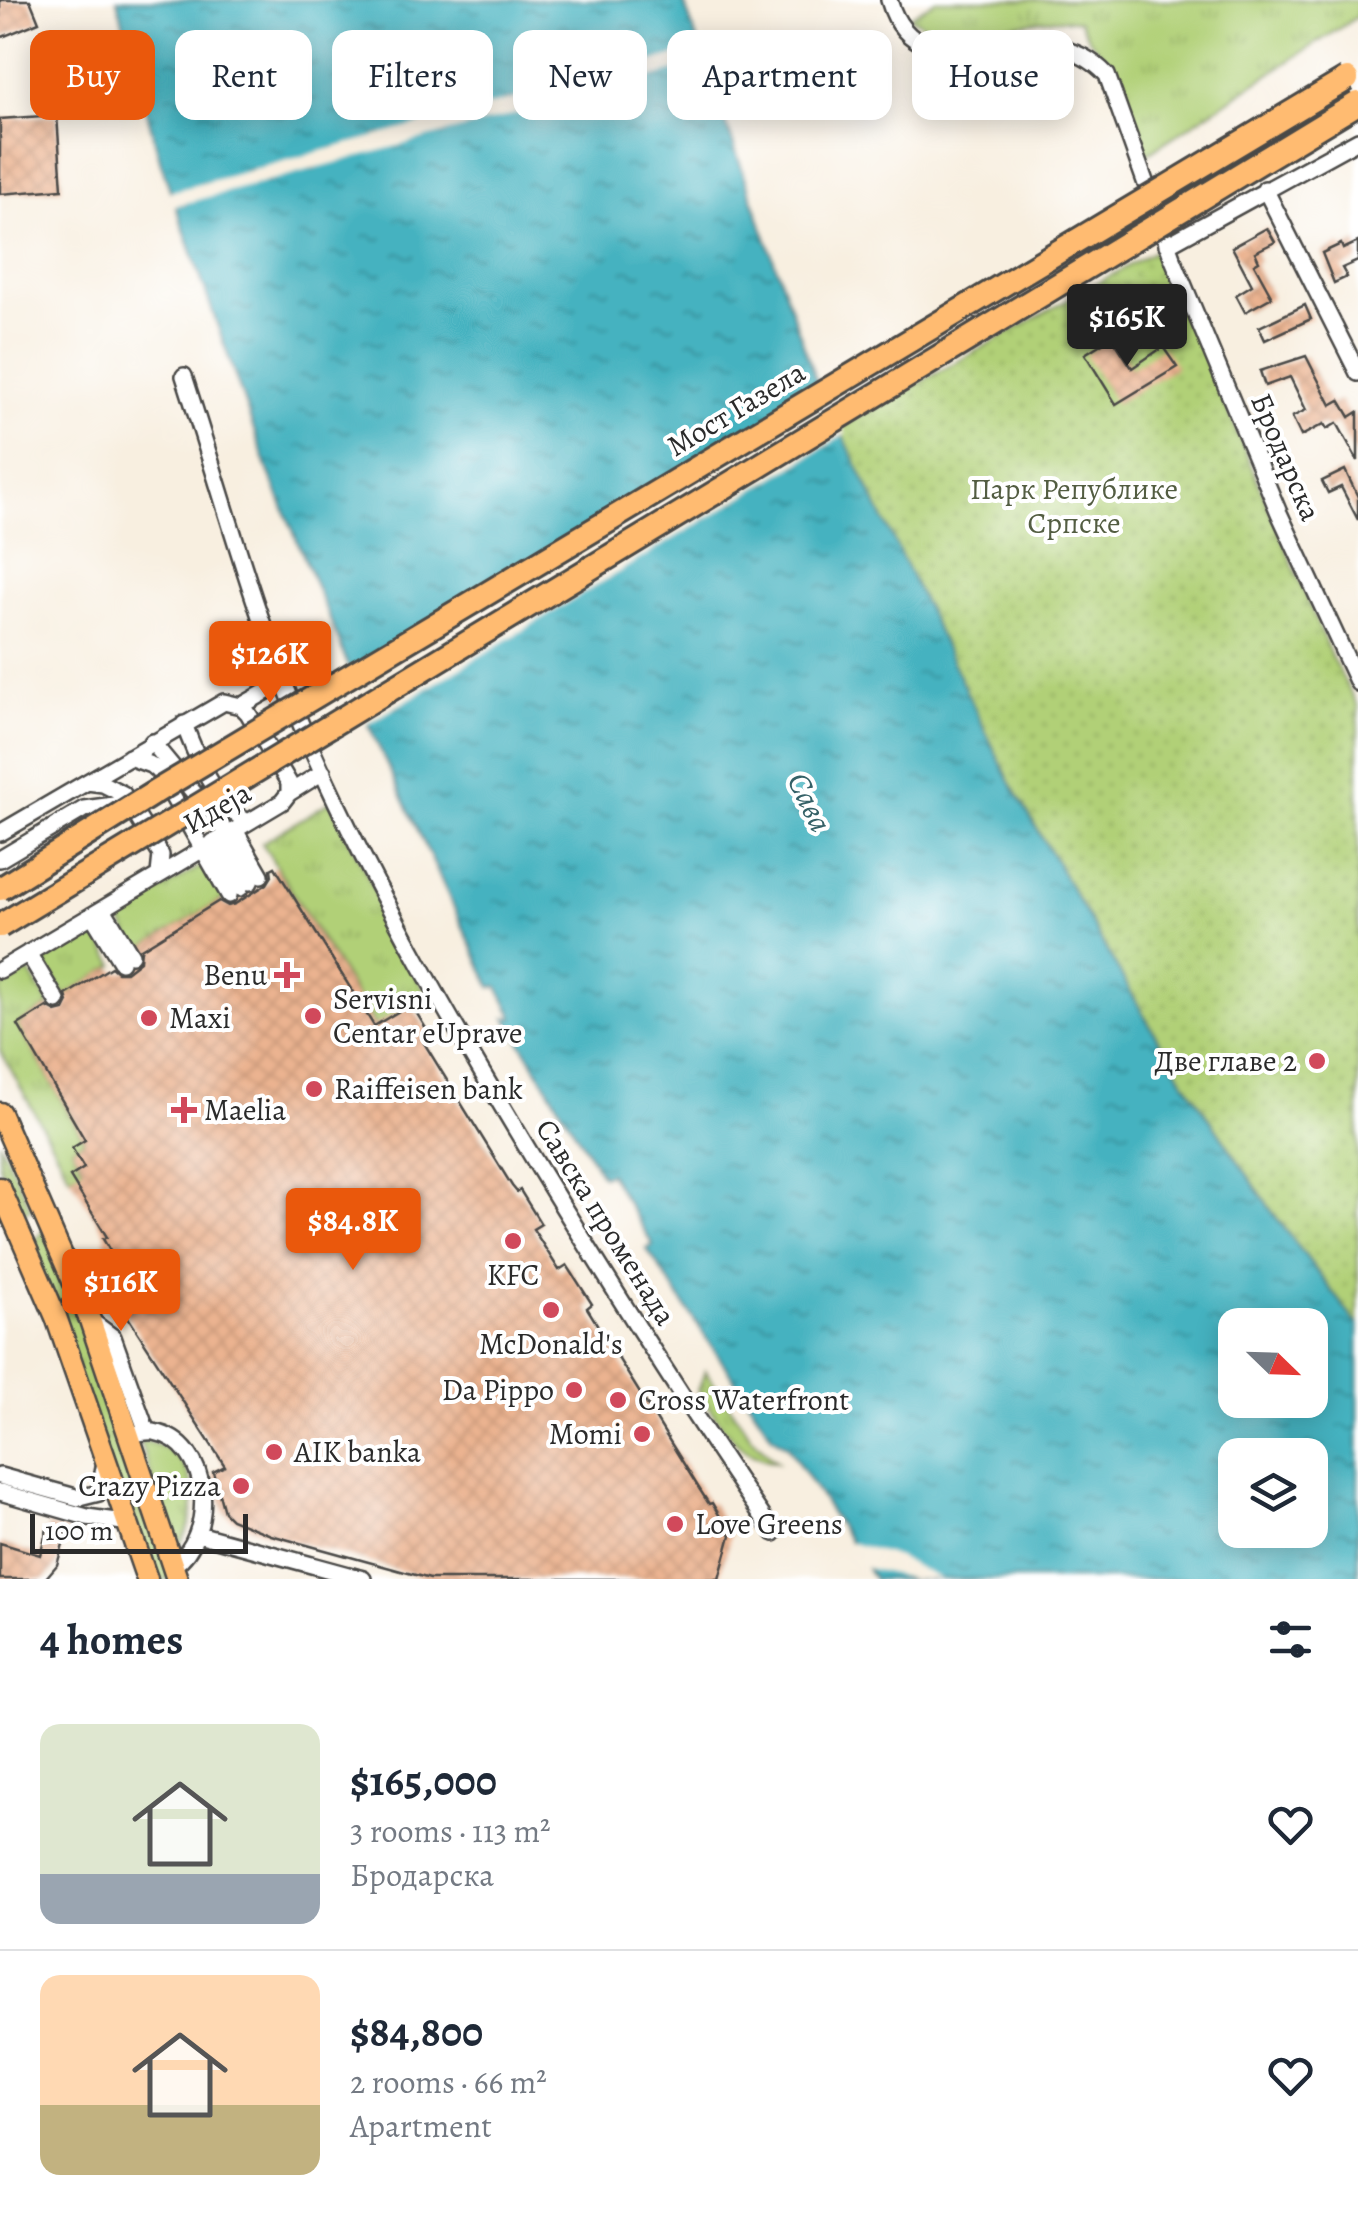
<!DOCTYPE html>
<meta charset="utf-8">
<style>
:root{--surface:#fff;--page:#f2f2f3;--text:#1f2937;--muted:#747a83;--line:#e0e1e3;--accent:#ea580c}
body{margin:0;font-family:Alegreya,serif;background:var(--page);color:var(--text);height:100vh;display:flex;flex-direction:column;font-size:38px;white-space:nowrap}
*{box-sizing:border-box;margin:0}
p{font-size:32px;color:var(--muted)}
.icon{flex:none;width:55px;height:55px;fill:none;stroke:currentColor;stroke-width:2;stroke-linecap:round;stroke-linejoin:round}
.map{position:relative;height:1579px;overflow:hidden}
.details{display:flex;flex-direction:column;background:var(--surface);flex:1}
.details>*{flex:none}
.hud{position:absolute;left:30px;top:30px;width:1300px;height:90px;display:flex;gap:20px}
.needle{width:65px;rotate:113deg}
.controls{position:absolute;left:1218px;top:1308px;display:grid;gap:20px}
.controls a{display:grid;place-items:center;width:110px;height:110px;border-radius:20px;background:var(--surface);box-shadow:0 5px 25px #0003;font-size:50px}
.scale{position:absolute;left:30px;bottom:25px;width:218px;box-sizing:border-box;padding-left:10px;border:5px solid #2b2b2b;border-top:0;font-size:28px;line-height:35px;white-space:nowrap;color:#2b2b2b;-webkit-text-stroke:8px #fff;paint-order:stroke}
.price{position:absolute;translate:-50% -85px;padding:0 22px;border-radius:10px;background:var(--accent);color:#fff;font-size:32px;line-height:65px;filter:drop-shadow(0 2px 5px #0008)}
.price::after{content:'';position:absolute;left:50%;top:60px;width:30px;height:22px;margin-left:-15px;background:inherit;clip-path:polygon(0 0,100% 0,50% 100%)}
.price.current{background:#222;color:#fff}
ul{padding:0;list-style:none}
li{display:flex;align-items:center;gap:30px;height:250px;padding:0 40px}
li+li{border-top:2px solid var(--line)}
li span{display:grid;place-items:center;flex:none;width:280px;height:200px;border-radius:20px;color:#555}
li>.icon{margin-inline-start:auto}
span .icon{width:120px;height:120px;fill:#fffc;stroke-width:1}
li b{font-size:42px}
h2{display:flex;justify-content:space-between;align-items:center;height:120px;padding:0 40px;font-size:42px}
.pill{padding:0 35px;border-radius:20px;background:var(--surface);box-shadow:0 5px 25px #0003;font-size:35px;line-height:90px}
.pill.current{background:var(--accent);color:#fff}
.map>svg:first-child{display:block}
.grass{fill:url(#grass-tufts);stroke:#6e7e51;stroke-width:2.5}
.park{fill:url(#park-dots);stroke:#6e7e51;stroke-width:2.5}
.water{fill:url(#water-ripples);stroke:#386e76;stroke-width:2.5;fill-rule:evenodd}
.pier{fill:#f8efe0}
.building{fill:url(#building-cross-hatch)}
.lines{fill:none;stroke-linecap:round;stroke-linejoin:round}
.minor-casing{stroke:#4a4846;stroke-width:20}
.major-casing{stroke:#4a4846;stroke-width:25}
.minor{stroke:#fff;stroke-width:15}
.major{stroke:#ffbb71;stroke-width:20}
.highway-bridge-casing{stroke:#4a4846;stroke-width:28;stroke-linecap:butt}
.highway-bridge{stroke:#ffbb71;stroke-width:22}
.poi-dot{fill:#d1495b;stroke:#fff;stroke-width:4}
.labels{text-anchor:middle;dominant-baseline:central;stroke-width:8;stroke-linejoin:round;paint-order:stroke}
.street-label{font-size:30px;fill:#2b2b2b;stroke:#fff}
.park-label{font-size:30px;fill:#535d42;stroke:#fff}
.poi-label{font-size:30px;fill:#2b2b2b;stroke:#fff;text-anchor:start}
.water-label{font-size:32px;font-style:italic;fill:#356167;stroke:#fff}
</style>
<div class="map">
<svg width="1358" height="1579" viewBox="0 0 1358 1579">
<defs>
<pattern id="grass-tufts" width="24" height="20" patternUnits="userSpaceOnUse" patternTransform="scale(2.5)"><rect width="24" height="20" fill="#b1d077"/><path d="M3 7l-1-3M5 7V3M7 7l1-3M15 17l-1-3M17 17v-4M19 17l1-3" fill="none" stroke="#98b367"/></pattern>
<pattern id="park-dots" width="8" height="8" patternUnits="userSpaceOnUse" patternTransform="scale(2.5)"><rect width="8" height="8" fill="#b1d077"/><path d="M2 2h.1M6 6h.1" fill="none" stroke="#98b367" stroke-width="1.8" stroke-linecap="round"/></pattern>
<pattern id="water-ripples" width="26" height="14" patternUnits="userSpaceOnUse" patternTransform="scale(2.5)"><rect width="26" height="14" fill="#44b2c0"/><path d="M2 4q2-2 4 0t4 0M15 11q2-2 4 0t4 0" fill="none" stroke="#39919c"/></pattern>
<pattern id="building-cross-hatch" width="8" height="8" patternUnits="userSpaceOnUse" patternTransform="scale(2.5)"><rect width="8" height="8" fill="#ebb390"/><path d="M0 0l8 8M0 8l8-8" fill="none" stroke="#ca9a7c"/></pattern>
</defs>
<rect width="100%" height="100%" fill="#fff"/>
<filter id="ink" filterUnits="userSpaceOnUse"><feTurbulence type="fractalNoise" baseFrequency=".01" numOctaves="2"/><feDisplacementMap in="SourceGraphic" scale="20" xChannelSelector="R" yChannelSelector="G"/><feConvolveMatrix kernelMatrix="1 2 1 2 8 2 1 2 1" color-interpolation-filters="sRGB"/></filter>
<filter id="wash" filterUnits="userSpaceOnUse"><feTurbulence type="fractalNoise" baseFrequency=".0048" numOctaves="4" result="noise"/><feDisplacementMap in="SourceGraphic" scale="40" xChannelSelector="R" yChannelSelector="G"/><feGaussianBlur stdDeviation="2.25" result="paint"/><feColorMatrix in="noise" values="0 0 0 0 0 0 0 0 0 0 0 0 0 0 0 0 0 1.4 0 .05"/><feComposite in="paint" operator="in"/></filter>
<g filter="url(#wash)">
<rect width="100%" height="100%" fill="#f8efe0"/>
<path class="grass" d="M 936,0 L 1358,0 L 1358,16 L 1145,155 L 1121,78 L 1089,39 L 1079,21 C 1038,12 978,41 937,31 C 928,28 918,21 909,17 Z
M 331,801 L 426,995 L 375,1026 L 262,843 Z
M 206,863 L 226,897 L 138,951 L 118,916 Z
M 94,931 L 115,965 L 64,996 L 44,962 Z
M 29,971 L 50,1005 L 18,1025 L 85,1140 L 72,1148 L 84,1168 L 70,1177 L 0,1050 L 0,989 Z
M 0,1142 L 31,1209 L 22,1213 L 0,1166 Z
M 50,1224 L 177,1579 L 147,1579 L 27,1247 Z
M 705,1371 L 752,1438 L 777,1462 C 734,1455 722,1424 698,1391 Z
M 139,1440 C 199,1449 206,1508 176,1551 Z"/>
<path class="park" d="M 1160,248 L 1331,656 L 1358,706 L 1358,1326 L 1273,1213 L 1167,1055 L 1009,780 L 837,429 Z"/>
<path class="water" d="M 117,0 L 683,0 L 814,375 L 1009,780 L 1167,1055 L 1273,1213 L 1358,1326 L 1358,1579 L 874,1579 L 788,1447 L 772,1436 L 647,1249 L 653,1245 L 609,1173 L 602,1176 L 506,1018 L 514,1018 L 498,987 L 491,987 L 371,730 L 340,644 L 268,470 L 161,164 ZM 1235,1325 L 1310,1325 L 1310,1400 L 1235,1400 ZM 1235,1455 L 1310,1455 L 1310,1530 L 1235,1530 Z"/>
<path class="pier" d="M 703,48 L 708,62 L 171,207 L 166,193 Z
M 826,390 L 846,434 L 365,726 L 346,674 Z
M 842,1540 L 898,1557 L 940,1579 L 912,1579 L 859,1566 Z"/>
<g id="blocks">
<path class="building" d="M 0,0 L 30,0 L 39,22 L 0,38 Z
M 57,115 L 62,189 L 0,194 L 0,119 Z
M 1267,228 L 1275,242 L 1255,252 L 1259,261 L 1254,264 L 1272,297 L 1245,312 L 1236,295 L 1252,285 L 1232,247 Z
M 1358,242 L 1358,261 L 1342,268 L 1347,277 L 1334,283 L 1322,253 L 1341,244 L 1343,249 Z
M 1305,305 L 1311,319 L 1265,340 L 1259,327 Z
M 1112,337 L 1132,368 L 1163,347 L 1177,367 L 1116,404 L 1085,354 Z
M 1306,356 L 1331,405 L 1340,400 L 1350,417 L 1358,412 L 1358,461 L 1337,423 L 1327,429 L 1324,424 L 1301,436 L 1292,417 L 1306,410 L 1290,377 L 1265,386 L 1260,371 Z
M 1345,470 L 1358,497 L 1358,520 L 1341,487 L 1328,493 L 1322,481 Z
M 275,867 L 374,1026 L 411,1004 L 432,1038 L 424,1043 L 512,1186 L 517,1192 L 520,1190 L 541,1224 L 533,1229 L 559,1270 L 567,1265 L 592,1304 L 587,1308 L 700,1490 L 709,1504 L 712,1503 L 731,1535 L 719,1579 L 430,1579 L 271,1535 L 231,1519 L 224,1512 L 213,1472 L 225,1466 L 118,1302 L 134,1292 L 103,1239 L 107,1237 L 70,1177 L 84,1168 L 72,1148 L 85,1140 L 18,1025 L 47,1007 L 56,1012 L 64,1010 L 68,1002 L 66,995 L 111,967 L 117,972 L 126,972 L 140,961 L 141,949 L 219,901 L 228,906 L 235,904 L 267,884 L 272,876 L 271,869 Z
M 48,1525 L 67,1530 L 57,1565 L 45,1579 L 0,1579 L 0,1543 L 40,1555 Z"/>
</g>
</g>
<g filter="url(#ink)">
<use href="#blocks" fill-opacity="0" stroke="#4a4846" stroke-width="2.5"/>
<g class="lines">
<g class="minor-casing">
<path id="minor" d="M 889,0 C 919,104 1037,0 1107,75 L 1172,257 L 1279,513 L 1358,683
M 1265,189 L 1358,373
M 1167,245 L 1358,140
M 184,376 C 225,502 259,634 314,754 C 379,899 459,1036 541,1171 C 616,1294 692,1415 774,1533
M 241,706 L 283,682
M 184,724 C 195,754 218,808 248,822
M 152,742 L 228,834
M 129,757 L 151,765 L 158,771 L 229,895
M 87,782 L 103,784 L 123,794 L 161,855 L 159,874
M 289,793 L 323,772
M 235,830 L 261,875
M 0,833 L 224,702 L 241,706 L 248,713 L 289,783 L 289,793 L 282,802 L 0,970
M 224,836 L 250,882
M 213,842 L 240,888
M 0,859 L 84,809 L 129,803
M 103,909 L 131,955
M 92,915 L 121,962
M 28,953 L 57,1001
M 90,1320 L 113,1337 L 147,1432
M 130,1435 C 138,1433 146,1431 154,1432 C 213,1443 217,1536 173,1566
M 0,1476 L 79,1498 L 99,1493 L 105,1463
M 0,1492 L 87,1517 L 130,1523
M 198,1534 L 363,1579"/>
</g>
<g class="major-casing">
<path id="major" d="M 0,1113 L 90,1320 L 177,1579
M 0,1188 L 56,1317 L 147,1579"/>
</g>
<use href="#minor" class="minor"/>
<use href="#major" class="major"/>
<g class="highway-bridge-casing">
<path id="highway-bridge" d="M 0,889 L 157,791 L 1347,79
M 0,926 L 1358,103"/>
</g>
<use href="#highway-bridge" class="highway-bridge"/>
</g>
</g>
<g class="poi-dot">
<path d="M282 960h10v10h10v10h-10v10h-10v-10h-10v-10h10z"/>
<circle cx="313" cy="1016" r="10"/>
<circle cx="149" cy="1018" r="10"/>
<circle cx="1317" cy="1061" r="10"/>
<circle cx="314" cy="1089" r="10"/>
<path d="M179 1095h10v10h10v10h-10v10h-10v-10h-10v-10h10z"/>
<circle cx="513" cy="1241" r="10"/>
<circle cx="551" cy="1310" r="10"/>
<circle cx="574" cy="1390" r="10"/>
<circle cx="618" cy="1400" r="10"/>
<circle cx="642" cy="1434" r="10"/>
<circle cx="274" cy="1452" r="10"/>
<circle cx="241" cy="1486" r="10"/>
<circle cx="675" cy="1524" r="10"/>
</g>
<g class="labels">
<g class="street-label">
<text transform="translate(736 409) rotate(-31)">Мост Газела</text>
<text transform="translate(1286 457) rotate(67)">Бродарска</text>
<text transform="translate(217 808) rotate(-30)">Идеја</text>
<text transform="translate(606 1222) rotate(58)">Савска променада</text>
</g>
<g class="park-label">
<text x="1074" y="489">Парк Републике<tspan x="1074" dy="34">Српске</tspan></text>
</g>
<g class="poi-label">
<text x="267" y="975" text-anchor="end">Benu</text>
<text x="333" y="999">Servisni<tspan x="333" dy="34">Centar eUprave</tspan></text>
<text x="169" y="1018">Maxi</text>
<text x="1297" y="1061" text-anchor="end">Две главе 2</text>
<text x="334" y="1089">Raiffeisen bank</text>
<text x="204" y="1110">Maelia</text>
<text x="513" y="1275" text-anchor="middle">KFC</text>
<text x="551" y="1344" text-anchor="middle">McDonald's</text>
<text x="554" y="1390" text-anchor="end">Da Pippo</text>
<text x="638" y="1400">Cross Waterfront</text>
<text x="622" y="1434" text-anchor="end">Momi</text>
<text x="294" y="1452">AIK banka</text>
<text x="221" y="1486" text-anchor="end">Crazy Pizza</text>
<text x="695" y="1524">Love Greens</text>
</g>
<g class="water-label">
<text transform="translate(810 802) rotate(64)">Сава</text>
</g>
</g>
</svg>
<div class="controls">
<a><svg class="needle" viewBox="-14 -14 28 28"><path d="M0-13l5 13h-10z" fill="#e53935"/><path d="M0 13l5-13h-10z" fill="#747a83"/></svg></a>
<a><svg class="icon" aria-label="layers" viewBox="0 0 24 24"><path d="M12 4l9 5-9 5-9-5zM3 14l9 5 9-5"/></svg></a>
</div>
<div class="scale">100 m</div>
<b class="price current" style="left:1127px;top:369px">$165K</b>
<b class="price" style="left:270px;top:706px">$126K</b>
<b class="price" style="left:353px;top:1273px">$84.8K</b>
<b class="price" style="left:121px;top:1334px">$116K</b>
<div class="hud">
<a class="pill current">Buy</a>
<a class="pill">Rent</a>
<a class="pill">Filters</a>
<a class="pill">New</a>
<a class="pill">Apartment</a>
<a class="pill">House</a>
</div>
</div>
<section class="details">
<h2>4 homes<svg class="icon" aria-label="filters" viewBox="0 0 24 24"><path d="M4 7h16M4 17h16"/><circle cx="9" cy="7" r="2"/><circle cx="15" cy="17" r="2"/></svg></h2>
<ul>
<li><span style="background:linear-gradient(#dfe7d0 75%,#9aa5b1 0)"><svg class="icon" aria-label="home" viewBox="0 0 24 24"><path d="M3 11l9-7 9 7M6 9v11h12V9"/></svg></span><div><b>$165,000</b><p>3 rooms · 113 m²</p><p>Бродарска</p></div><svg class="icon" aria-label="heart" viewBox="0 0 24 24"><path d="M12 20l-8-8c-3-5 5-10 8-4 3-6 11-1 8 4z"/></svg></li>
<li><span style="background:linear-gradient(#ffd9b3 65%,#c2b280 0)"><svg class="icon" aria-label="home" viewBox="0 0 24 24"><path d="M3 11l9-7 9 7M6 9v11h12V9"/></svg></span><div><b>$84,800</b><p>2 rooms · 66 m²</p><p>Apartment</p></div><svg class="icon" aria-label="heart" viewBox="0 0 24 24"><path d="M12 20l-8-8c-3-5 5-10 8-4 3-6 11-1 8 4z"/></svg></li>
</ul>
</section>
